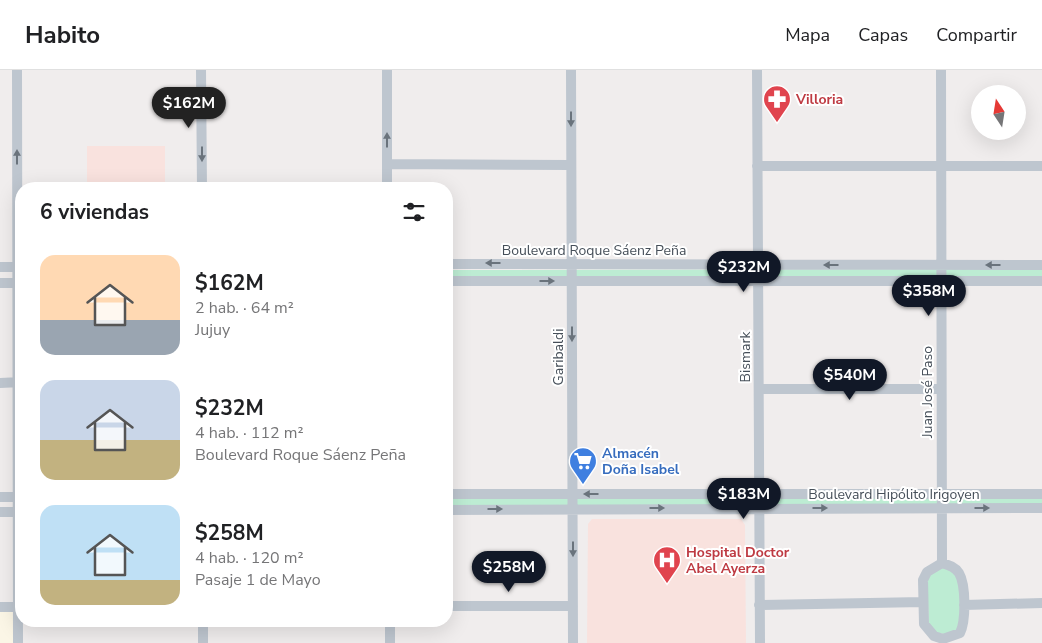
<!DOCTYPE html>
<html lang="es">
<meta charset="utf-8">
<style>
:root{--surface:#fff;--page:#f2f2f2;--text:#202124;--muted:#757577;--line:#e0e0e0;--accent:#111827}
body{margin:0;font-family:"Nunito Sans",sans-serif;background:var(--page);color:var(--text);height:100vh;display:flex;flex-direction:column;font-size:19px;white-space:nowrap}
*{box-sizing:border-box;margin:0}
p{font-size:16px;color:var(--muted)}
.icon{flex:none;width:28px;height:28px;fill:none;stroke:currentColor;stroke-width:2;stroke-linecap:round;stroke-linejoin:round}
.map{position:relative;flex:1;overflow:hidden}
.side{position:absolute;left:15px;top:112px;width:438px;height:445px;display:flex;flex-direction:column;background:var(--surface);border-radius:20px;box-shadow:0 5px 20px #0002}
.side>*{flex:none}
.needle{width:32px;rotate:348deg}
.tools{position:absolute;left:971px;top:15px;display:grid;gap:10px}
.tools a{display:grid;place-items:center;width:55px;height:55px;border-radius:50%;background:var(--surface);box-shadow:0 5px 20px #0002;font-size:25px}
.price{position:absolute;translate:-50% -42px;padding:0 11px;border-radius:18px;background:var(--accent);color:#fff;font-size:16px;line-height:32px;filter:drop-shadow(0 1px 2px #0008)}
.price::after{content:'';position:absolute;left:50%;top:30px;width:15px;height:11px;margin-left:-8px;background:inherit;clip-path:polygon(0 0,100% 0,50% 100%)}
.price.selected{background:#222;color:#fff}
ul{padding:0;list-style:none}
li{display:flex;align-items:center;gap:15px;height:125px;padding:0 25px}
li span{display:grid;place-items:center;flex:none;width:140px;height:100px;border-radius:15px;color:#555}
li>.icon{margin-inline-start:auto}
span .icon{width:60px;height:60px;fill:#fffc;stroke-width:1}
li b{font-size:21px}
h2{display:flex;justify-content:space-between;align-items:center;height:60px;padding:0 25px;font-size:21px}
header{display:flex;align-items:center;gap:30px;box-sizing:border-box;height:70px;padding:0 25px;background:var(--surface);border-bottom:1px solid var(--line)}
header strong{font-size:24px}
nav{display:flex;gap:28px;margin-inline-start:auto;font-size:18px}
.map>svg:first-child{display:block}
.commercial{fill:#fbf6e6}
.medical{fill:#f9e2de}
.green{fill:#bdecd3}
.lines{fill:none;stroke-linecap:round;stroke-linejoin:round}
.minor{stroke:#bec6cf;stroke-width:10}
.oneway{fill:#6a737c}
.labels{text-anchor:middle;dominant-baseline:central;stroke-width:4;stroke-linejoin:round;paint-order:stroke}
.health-label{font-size:14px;font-weight:bold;fill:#be3a42;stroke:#fff;text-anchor:start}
.street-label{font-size:14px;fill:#464f59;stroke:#fff}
.shop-label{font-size:14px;font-weight:bold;fill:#366cbe;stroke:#fff;text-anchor:start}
</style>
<header>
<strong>Habito</strong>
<nav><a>Mapa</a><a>Capas</a><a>Compartir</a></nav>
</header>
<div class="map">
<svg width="1042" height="573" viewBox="0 0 1042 573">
<rect width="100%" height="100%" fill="#f0eded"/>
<path class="commercial" d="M 0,537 L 18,537 L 18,573 L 0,573 Z"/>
<path class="medical" d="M 87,76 L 165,76 L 165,118 L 87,119 Z
M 592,449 L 741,449 L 745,455 L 746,573 L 587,573 L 588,454 Z"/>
<path class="green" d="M 1042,199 L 1042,206 L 446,207 L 446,200 Z
M 446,424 L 1042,424 L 1042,438 L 446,440 Z
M 934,496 L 958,501 L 964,555 L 954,566 L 929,561 L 927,502 Z"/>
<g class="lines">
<path class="minor" d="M 17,0 L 18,573
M 201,0 L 202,119
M 387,0 L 387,119
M 571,0 L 573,573
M 757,0 L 760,573
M 941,0 L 942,493
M 387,94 L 571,95
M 757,96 L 1042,96
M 446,194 L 1042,195
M 0,197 L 21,197
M 446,211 L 1042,211
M 0,213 L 21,213
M 0,313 L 21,312
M 759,319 L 941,319
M 446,424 L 1042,424
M 0,427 L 21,427
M 446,440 L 1042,438
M 0,442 L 21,442
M 942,493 C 949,495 955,497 959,503 C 966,515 966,551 960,563 L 943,569 L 934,566 L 924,554 L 923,510 L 927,502 Z
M 759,535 L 923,532
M 964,535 L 1042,533
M 446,536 L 573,536
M 0,537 L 21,537
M 203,551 L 203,573
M 390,551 L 390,573"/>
</g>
<defs><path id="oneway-solid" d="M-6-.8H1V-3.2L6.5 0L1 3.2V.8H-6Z" transform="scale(1.25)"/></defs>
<g class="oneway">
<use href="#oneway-solid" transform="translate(571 49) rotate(90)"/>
<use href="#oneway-solid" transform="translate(387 70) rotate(-90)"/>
<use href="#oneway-solid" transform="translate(202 84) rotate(90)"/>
<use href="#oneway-solid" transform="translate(17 87) rotate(-90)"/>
<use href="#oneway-solid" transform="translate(493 193) rotate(180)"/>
<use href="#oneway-solid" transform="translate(831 195) rotate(-180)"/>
<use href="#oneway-solid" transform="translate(993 195) rotate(180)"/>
<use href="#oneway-solid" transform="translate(547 211)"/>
<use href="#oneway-solid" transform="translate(572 264) rotate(90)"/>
<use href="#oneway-solid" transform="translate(591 424) rotate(-180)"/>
<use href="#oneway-solid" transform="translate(657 438)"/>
<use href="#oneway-solid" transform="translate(820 438)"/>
<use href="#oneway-solid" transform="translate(982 438)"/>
<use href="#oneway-solid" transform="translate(495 439)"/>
<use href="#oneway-solid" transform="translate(573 479) rotate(90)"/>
</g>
<defs>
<g id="pharmacy-pin" transform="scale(1.4375)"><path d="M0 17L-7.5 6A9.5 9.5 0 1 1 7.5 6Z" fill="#e0444e" stroke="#fff"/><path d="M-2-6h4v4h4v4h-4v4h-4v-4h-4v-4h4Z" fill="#fff"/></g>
<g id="supermarket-pin" transform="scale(1.4375)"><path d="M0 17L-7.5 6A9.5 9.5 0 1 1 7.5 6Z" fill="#3f7fe0" stroke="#fff"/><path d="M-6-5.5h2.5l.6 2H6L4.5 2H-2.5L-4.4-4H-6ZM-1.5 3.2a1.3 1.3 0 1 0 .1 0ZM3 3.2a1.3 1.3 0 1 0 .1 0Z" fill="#fff"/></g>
<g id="hospital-pin" transform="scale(1.4375)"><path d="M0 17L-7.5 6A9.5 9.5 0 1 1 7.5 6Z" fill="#e0444e" stroke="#fff"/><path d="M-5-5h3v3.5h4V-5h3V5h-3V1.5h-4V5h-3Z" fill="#fff"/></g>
</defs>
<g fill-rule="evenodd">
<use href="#pharmacy-pin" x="777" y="29"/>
<use href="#supermarket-pin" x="583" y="391"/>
<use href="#hospital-pin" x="667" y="490"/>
</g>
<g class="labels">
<g class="health-label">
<text x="796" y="29">Villoria</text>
<text x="686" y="482">Hospital Doctor<tspan x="686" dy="16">Abel Ayerza</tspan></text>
</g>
<g class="street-label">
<text x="594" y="180">Boulevard Roque Sáenz Peña</text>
<text transform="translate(558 287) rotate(-90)">Garibaldi</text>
<text transform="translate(745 287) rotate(-90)">Bismark</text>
<text transform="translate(927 322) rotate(-90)">Juan José Paso</text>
<text x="894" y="424">Boulevard Hipólito Irigoyen</text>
</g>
<g class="shop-label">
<text x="602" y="383">Almacén<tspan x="602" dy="16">Doña Isabel</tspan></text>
</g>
</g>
</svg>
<div class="tools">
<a><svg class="needle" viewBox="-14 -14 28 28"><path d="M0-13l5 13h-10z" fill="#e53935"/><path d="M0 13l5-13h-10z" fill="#757577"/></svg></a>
</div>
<b class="price selected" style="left:189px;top:59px">$162M</b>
<b class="price" style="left:744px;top:223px">$232M</b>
<b class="price" style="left:929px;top:247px">$358M</b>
<b class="price" style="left:850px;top:331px">$540M</b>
<b class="price" style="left:744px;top:450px">$183M</b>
<b class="price" style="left:509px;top:523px">$258M</b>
<section class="side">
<h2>6 viviendas<svg class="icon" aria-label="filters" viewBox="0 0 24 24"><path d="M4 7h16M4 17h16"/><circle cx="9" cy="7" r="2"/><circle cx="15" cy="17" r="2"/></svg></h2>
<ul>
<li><span style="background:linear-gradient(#ffd9b3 65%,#9aa5b1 0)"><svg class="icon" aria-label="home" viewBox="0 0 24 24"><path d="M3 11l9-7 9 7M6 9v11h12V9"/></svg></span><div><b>$162M</b><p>2 hab. · 64 m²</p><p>Jujuy</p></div></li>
<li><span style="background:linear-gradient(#c9d6e8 60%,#c2b280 0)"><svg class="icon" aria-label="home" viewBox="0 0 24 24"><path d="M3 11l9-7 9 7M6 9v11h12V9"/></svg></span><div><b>$232M</b><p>4 hab. · 112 m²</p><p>Boulevard Roque Sáenz Peña</p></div></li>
<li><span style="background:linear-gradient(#bfe0f5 75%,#c2b280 0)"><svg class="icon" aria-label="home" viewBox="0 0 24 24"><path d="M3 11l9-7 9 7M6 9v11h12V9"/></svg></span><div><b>$258M</b><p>4 hab. · 120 m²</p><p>Pasaje 1 de Mayo</p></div></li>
</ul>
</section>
</div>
